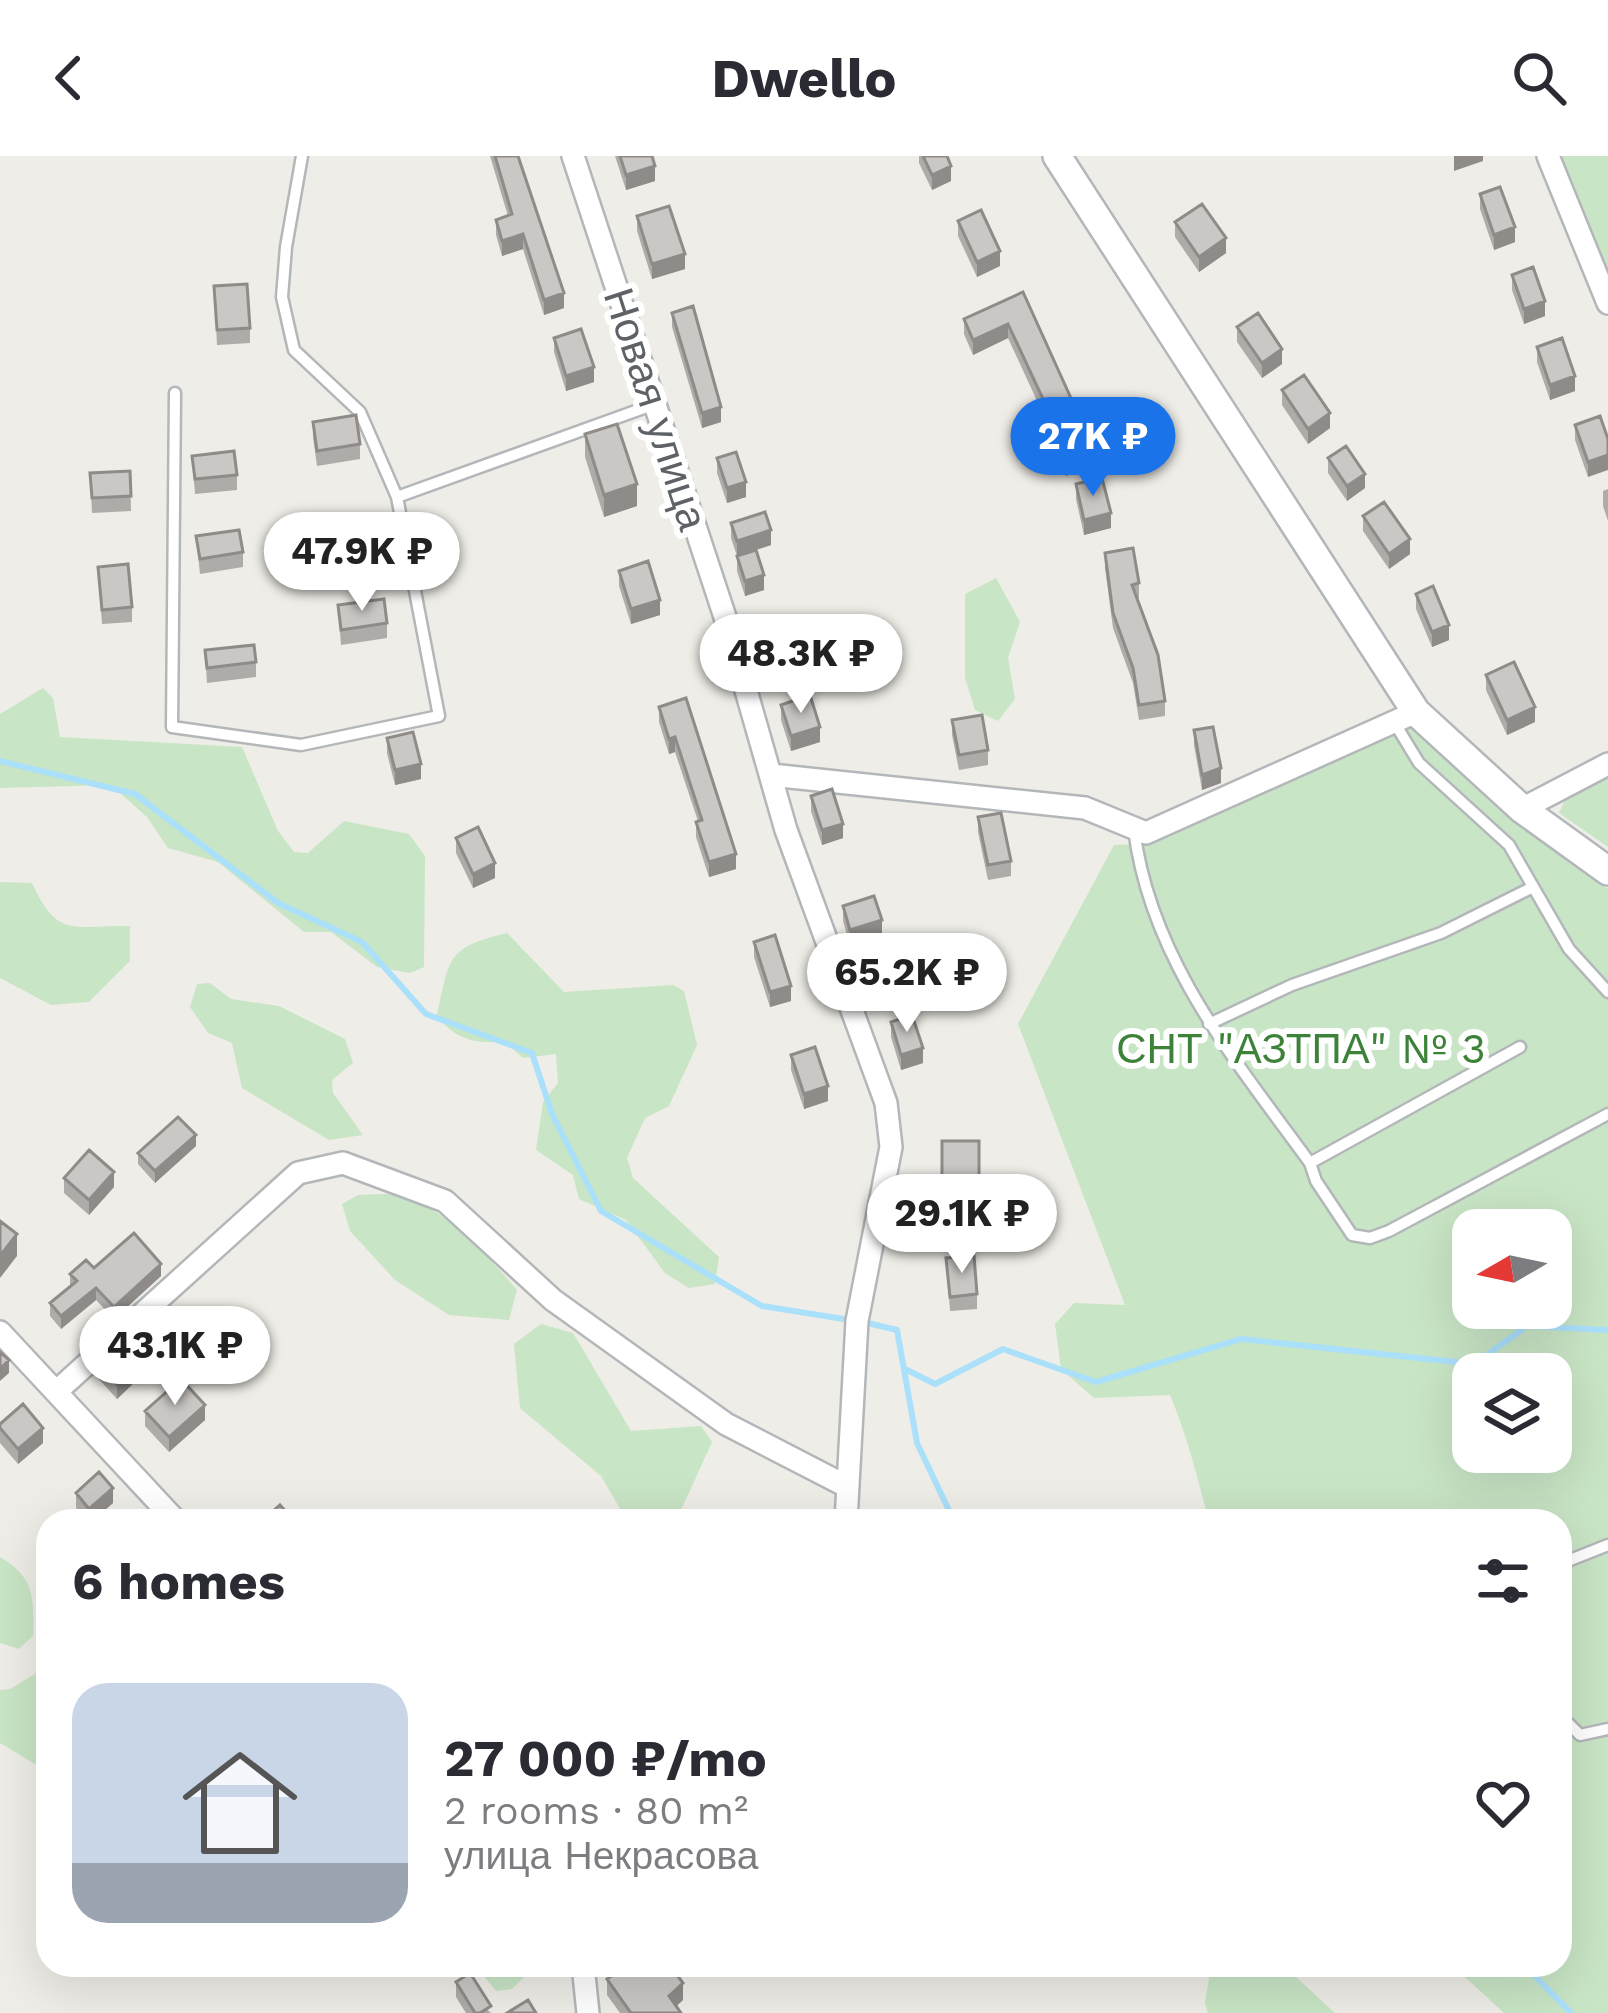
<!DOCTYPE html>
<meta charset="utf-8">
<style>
:root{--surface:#fff;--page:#f2f2f3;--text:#2b2b33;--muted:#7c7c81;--line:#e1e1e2;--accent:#1a73e8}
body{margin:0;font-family:"Work Sans",sans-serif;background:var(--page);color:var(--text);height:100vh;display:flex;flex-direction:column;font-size:45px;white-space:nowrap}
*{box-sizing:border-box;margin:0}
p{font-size:39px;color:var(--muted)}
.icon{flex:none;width:66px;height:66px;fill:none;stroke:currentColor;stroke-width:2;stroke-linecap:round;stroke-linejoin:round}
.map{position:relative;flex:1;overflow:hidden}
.panel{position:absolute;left:36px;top:1353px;width:1536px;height:468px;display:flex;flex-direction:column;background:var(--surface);border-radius:36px;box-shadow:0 12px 48px #0002}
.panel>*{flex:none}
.needle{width:78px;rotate:261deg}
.controls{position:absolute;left:1452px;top:1053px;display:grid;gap:24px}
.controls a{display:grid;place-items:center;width:120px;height:120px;border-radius:24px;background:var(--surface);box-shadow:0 12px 48px #0002;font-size:60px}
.price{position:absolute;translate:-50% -102px;padding:0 27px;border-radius:42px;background:#fff;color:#222;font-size:39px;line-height:78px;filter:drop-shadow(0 3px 6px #0008)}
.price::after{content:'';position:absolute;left:50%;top:72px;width:36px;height:27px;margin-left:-18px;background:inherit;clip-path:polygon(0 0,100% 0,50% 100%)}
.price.active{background:var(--accent);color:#fff}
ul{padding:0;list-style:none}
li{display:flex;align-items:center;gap:36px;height:300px;padding:0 36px}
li+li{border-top:3px solid var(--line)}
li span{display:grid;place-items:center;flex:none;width:336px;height:240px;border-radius:36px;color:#555}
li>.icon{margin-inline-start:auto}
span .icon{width:144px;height:144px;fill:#fffc;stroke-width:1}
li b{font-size:51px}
h2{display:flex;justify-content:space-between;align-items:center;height:144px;padding:0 36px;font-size:51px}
header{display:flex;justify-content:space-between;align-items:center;height:156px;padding:0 36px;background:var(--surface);font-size:54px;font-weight:700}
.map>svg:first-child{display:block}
.green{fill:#c8e5c5;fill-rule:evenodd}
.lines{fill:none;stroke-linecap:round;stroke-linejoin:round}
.stream{stroke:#abe0fb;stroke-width:6}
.lane-casing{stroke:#b4b7ba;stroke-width:15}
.street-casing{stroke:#b4b7ba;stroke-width:26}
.secondary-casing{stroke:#b3b6ba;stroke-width:32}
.lane{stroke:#fff;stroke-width:10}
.street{stroke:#fff;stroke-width:21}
.secondary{stroke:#fff;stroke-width:27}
.wall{fill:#afaba9}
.shaded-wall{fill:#8e8b89}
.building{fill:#cbc7c4;stroke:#8e8b89;stroke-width:3}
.labels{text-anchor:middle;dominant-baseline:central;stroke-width:12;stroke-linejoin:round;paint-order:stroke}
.street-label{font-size:42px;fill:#5e6266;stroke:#fff}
.park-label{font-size:42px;fill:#3d8239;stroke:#fff}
</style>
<header><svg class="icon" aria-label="back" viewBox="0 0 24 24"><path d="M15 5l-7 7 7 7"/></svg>Dwello<svg class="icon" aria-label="search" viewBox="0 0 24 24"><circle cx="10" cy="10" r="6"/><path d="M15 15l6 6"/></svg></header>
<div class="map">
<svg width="1608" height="1857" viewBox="0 0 1608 1857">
<rect width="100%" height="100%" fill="#efede7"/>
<path class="green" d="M 1557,0 L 1608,0 L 1608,120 Z
M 996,422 L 1020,466 L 1008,502 L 1015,543 L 998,565 L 975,554 L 965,522 L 965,438 Z
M 43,532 L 53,542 L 60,581 L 242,591 L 278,675 L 294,696 L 308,697 L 344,665 L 409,678 L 425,700 L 424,811 L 410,817 L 377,811 L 331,776 L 304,776 L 218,706 L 168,692 L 147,661 L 111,629 L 0,632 L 0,558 Z
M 1410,567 L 1567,703 L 1608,733 L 1608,1857 L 1504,1857 L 1452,1809 L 1560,1809 L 1560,1365 L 1209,1365 C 1197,1321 1188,1282 1170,1239 L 1094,1242 L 1061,1213 L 1055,1168 L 1074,1147 L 1125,1149 L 1018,868 L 1114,689 L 1144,688 ZM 1473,1074 L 1551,1074 L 1551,1152 L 1473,1152 ZM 1473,1218 L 1551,1218 L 1551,1296 L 1473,1296 Z
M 1608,618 L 1608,691 L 1559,657 L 1565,644 Z
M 0,726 L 32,727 C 58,784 74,769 130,770 L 130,805 L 89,846 L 51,849 L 0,822 Z
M 507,777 L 564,836 L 673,829 L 684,835 L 697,889 L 669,950 L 645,962 L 627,1002 L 633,1022 L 719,1101 L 715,1128 L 689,1132 L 665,1117 L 626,1064 L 579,1043 L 573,1019 L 536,994 L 543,946 L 558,927 L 556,898 L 523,902 L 504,885 C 477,889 453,883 437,859 C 450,801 446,792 507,777 Z
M 210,827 L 231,843 L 279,850 L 345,883 L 353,907 L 332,924 L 333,937 L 363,979 L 329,984 L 242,932 L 232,887 L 208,877 L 190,851 L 197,828 Z
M 358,1039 C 370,1039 385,1037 397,1039 C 447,1052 485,1097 517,1134 L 509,1164 L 449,1159 L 395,1124 L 350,1075 L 342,1048 Z
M 541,1168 L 573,1177 L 631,1275 L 701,1270 L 712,1286 L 677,1363 L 626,1363 L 601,1320 L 520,1252 L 514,1188 Z
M 0,1401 C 35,1421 34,1443 33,1480 L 19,1493 L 0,1487 Z
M 48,1510 L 48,1616 L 0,1587 L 0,1534 L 10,1533 Z
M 475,1809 L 536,1809 L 512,1833 L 496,1835 Z
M 1211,1809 L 1283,1809 L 1335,1857 L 1208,1857 L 1205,1847 Z"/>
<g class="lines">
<path class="stream" d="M 0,605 L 135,638 L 278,747 L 362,786 L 426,858 L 532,897 L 552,958 L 601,1055 L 762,1150 L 850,1164
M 863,1166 L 897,1174 L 917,1287 L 954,1365
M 905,1213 L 935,1228 L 1003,1193 L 1096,1226 L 1241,1183 L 1474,1208 L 1527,1170 L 1608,1174
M 1524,1809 L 1571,1857"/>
<g class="lane-casing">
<path id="lane" d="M 175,237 L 172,571 L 301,589 L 439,560 L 397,341 L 360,256 L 294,194 L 282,141 L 286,91 L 302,0
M 397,341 L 655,248
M 1394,566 L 1419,607 L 1509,689 L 1569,793 L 1608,836
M 1134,673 C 1150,803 1235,904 1310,1007 L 1316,1025 L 1352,1079 L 1370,1082 L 1389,1075 L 1608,958
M 1209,868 L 1292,829 L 1441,777 L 1531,732
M 1310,1007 L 1520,891
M 1560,1408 L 1608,1389
M 1560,1559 L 1580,1579 L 1608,1573"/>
</g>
<g class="street-casing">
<path id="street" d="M 573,0 L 725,461 L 786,674 L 886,947 L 891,991 L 857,1165 L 846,1365
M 1548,0 L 1608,147
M 771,619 L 1085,652 L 1146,677 L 1416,556
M 1522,653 L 1608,608
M 0,1176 L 176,1365
M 57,1235 L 298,1017 L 343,1007 L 445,1045 L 553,1144 L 726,1268 L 848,1331
M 583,1809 L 588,1857"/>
</g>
<g class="secondary-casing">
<path id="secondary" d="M 1057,0 L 1416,556 L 1522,653 L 1608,715"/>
</g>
<use href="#lane" class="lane"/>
<use href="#street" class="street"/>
<use href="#secondary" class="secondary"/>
</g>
<path class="wall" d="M 490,0 L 518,0 L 564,152 L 544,159 L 523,93 L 502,100 L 496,79 L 496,64 L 508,60 Z
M 615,0 L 652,0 L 655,25 L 626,34 Z
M 919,0 L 947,0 L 951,25 L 932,34 L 919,7 Z
M 1480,38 L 1515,86 L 1494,94 L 1480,53 Z
M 637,60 L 685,113 L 652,123 L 637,75 Z
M 958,65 L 1000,110 L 977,121 L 958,80 Z
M 1175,66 L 1226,97 L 1199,116 L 1175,81 Z
M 1512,119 L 1545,160 L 1524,168 L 1512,134 Z
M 214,130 L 250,172 L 250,187 L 217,189 Z
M 1023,136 L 1079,275 L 1077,276 L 1086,310 L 1066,320 L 1038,261 L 1038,247 L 1008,182 L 973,199 L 964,178 L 964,163 Z
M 672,157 L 721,266 L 702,272 L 672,171 Z
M 1237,171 L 1282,208 L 1262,222 L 1237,186 Z
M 554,182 L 594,226 L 566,235 L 554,196 Z
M 1537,191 L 1575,235 L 1550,244 L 1537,206 Z
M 1282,234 L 1330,272 L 1308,288 L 1282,249 Z
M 1600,260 L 1588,321 L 1575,284 L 1575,269 Z
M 313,266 L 360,288 L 360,303 L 317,310 L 313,281 Z
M 585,278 L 637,350 L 604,361 L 585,301 Z
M 192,300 L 237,319 L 237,334 L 195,338 Z
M 717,302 L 746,341 L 727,347 L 717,317 Z
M 1328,302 L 1365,332 L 1347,345 L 1328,317 Z
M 130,315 L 131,355 L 92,357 L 90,317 Z
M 1076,328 L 1111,372 L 1084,379 L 1076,343 Z
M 1608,333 L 1608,365 L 1603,350 L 1603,335 Z
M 1363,360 L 1410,398 L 1389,413 L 1363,375 Z
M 731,367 L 771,389 L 756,394 L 764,434 L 745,440 L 737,415 L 737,400 L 731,382 Z
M 348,375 L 377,421 L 356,426 L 348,390 Z
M 196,380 L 243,396 L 243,411 L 200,418 Z
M 1105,397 L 1139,427 L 1139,442 L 1137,442 L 1165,545 L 1165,560 L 1139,564 L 1133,527 L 1113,472 L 1105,412 Z
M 98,411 L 132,451 L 132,466 L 102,468 Z
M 619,415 L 660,459 L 631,468 L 619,430 Z
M 1416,438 L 1449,484 L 1432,491 L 1416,453 Z
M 338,449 L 387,467 L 387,482 L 341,489 Z
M 755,470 L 784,511 L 765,517 L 755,485 Z
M 205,494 L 256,506 L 256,521 L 207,527 Z
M 1486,519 L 1535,566 L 1507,579 L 1486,534 Z
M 686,542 L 736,713 L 709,721 L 696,681 L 696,666 L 698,665 L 675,596 L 669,598 L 659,566 L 659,551 Z
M 781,549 L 820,586 L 791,595 L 781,564 Z
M 952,564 L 988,594 L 988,609 L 959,614 L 952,579 Z
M 1194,574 L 1221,627 L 1202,634 L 1194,589 Z
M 387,582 L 421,623 L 395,629 L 387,597 Z
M 811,640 L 843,682 L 822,689 L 811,655 Z
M 978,661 L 1011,705 L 1011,720 L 988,724 L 978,676 Z
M 456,682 L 495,722 L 473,732 L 456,697 Z
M 843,750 L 882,779 L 850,789 L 843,765 Z
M 754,786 L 791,845 L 770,851 L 754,801 Z
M 891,866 L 923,907 L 901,914 L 891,881 Z
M 791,899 L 828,945 L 804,953 L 791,914 Z
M 942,985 L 979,985 L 979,1040 L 942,1040 Z
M 196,990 L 155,1027 L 138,1008 L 138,997 Z
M 64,1022 L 114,1031 L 89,1059 L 64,1037 Z
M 946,1102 L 977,1138 L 977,1153 L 950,1155 Z
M 94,1112 L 161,1120 L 114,1163 L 96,1144 L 61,1173 L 50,1160 L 50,1147 L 70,1131 L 70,1118 Z
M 96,1205 L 140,1221 L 117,1243 L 96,1220 Z
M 145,1255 L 205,1264 L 169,1296 L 145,1270 Z
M 0,1268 L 43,1287 L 18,1308 L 0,1287 Z
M 76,1337 L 113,1347 L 92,1365 L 87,1365 L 76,1352 Z
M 607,1823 L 683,1844 L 676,1850 L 681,1857 L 620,1857 L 607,1839 Z
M 456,1826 L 491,1857 L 466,1857 L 456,1841 Z"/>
<path class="shaded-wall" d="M 1454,0 L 1483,0 L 1483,5 L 1454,15 Z
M 655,10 L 655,25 L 626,34 L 626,19 Z
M 951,10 L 951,25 L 932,34 L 932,19 Z
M 1515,71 L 1515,86 L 1494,94 L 1494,79 Z
M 523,78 L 523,93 L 502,100 L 502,85 Z
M 1226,82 L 1226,97 L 1199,116 L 1199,101 Z
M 1000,95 L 1000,110 L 977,121 L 977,106 Z
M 685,98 L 685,113 L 652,123 L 652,108 Z
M 564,137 L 564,152 L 544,159 L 544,144 Z
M 1545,145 L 1545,160 L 1524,168 L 1524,153 Z
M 1008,168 L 1008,182 L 973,199 L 973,184 Z
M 1282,193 L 1282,208 L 1262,222 L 1262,207 Z
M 594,211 L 594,226 L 566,235 L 566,220 Z
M 1575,220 L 1575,235 L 1550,244 L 1550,229 Z
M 721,251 L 721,266 L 702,272 L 702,257 Z
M 1330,257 L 1330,272 L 1308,288 L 1308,273 Z
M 1079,260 L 1079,275 L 1072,278 L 1072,263 Z
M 1086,295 L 1086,310 L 1066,320 L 1066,305 Z
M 1608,299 L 1608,314 L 1588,321 L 1588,306 Z
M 1365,318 L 1365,332 L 1347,345 L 1347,330 Z
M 746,326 L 746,341 L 727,347 L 727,332 Z
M 637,328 L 637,350 L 604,361 L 604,339 Z
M 1111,357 L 1111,372 L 1084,379 L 1084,364 Z
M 771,374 L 771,389 L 737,400 L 737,385 Z
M 1410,383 L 1410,398 L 1389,413 L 1389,398 Z
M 377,406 L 377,421 L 356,426 L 356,411 Z
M 764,419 L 764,434 L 745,440 L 745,425 Z
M 660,444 L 660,459 L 631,468 L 631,453 Z
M 1449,469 L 1449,484 L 1432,491 L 1432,476 Z
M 784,496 L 784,511 L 765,517 L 765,502 Z
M 1535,551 L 1535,566 L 1507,579 L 1507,564 Z
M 820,571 L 820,586 L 791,595 L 791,580 Z
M 675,581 L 675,596 L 669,598 L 669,583 Z
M 421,608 L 421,623 L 395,629 L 395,614 Z
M 1221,612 L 1221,627 L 1202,634 L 1202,619 Z
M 843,668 L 843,682 L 822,689 L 822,674 Z
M 736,698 L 736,713 L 709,721 L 709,706 Z
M 495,707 L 495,722 L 473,732 L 473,718 Z
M 882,764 L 882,779 L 850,789 L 850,774 Z
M 791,830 L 791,845 L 770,851 L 770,836 Z
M 923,892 L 923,907 L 901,914 L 901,899 Z
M 828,930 L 828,945 L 804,953 L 804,938 Z
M 196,979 L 196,990 L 155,1027 L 155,1015 Z
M 114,1016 L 114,1031 L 89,1059 L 89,1044 Z
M 17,1078 L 17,1100 L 0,1122 L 0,1100 Z
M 161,1108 L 161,1120 L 114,1163 L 114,1151 Z
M 96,1132 L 96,1144 L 61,1173 L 61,1160 Z
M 9,1204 L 9,1217 L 0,1225 L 0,1213 Z
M 140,1206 L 140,1221 L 117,1243 L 117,1228 Z
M 205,1249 L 205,1264 L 169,1296 L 169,1281 Z
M 43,1272 L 43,1287 L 18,1308 L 18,1293 Z
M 113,1332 L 113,1347 L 92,1365 L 89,1365 L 89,1353 Z
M 683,1827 L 683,1844 L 669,1857 L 669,1840 Z"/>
<path class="building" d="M 495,0 L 518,0 L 564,137 L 544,144 L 523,78 L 502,85 L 496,64 L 512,58 Z
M 620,0 L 652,0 L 655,10 L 626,19 Z
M 923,0 L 947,0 L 951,10 L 932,19 Z
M 1500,31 L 1515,71 L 1494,79 L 1480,38 Z
M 1202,48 L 1226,82 L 1199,101 L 1175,66 Z
M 669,50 L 685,98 L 652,108 L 637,60 Z
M 981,54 L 1000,95 L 977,106 L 958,65 Z
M 1533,111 L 1545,145 L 1524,153 L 1512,119 Z
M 247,128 L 250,172 L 217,174 L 214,130 Z
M 1023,136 L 1079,260 L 1072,263 L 1086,295 L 1066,305 L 1038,246 L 1043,243 L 1008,168 L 973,184 L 964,163 Z
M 693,150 L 721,251 L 702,257 L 672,157 Z
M 1258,157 L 1282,193 L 1262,207 L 1237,171 Z
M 581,173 L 594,211 L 566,220 L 554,182 Z
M 1562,182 L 1575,220 L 1550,229 L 1537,191 Z
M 1304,219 L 1330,257 L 1308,273 L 1282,234 Z
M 356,259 L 360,288 L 317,295 L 313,266 Z
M 1600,260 L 1608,283 L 1608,299 L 1588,306 L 1575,269 Z
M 617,268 L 637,328 L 604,339 L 585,278 Z
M 1346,290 L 1365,318 L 1347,330 L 1328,302 Z
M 234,295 L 237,319 L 195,323 L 192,300 Z
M 736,296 L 746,326 L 727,332 L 717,302 Z
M 130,315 L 131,340 L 92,342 L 90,317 Z
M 1102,322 L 1111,357 L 1084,364 L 1076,328 Z
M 1384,346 L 1410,383 L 1389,398 L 1363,360 Z
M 765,356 L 771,374 L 737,385 L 731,367 Z
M 369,370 L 377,406 L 356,411 L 348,375 Z
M 239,374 L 243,396 L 200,403 L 196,380 Z
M 1133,392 L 1139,427 L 1132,429 L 1158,499 L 1165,545 L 1139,549 L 1133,512 L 1113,457 L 1105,397 Z
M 756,394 L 764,419 L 745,425 L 737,400 Z
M 648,405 L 660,444 L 631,453 L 619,415 Z
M 128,408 L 132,451 L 102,454 L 98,411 Z
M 1433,430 L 1449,469 L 1432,476 L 1416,438 Z
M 384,443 L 387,467 L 341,474 L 338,449 Z
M 774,464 L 784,496 L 765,502 L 755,470 Z
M 254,489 L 256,506 L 207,512 L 205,494 Z
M 1514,506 L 1535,551 L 1507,564 L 1486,519 Z
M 810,539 L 820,571 L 791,580 L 781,549 Z
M 686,542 L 736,698 L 709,706 L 696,666 L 702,664 L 675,581 L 669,583 L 659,551 Z
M 982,559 L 988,594 L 959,599 L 952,564 Z
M 1213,571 L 1221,612 L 1202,619 L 1194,574 Z
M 413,576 L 421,608 L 395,614 L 387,582 Z
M 832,633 L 843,668 L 822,674 L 811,640 Z
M 1001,657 L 1011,705 L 988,709 L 978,661 Z
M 478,671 L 495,707 L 473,718 L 456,682 Z
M 874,740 L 882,764 L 850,774 L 843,750 Z
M 775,779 L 791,830 L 770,836 L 754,786 Z
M 912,859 L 923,892 L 901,899 L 891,866 Z
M 815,891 L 828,930 L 804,938 L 791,899 Z
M 178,961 L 196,979 L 155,1015 L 138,997 Z
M 942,985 L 979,985 L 979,1025 L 942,1025 Z
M 89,994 L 114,1016 L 89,1044 L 64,1022 Z
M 0,1065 L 17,1078 L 0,1100 Z
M 134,1077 L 161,1108 L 114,1151 L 96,1132 L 61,1160 L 50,1147 L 77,1125 L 70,1118 L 86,1104 L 94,1112 Z
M 974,1100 L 977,1138 L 950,1141 L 946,1102 Z
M 119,1184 L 140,1206 L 117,1228 L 96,1205 Z
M 0,1196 L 9,1204 L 0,1213 Z
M 181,1223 L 205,1249 L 169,1281 L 145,1255 Z
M 23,1248 L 43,1272 L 18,1293 L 0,1272 L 0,1268 Z
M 99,1316 L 113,1332 L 89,1353 L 76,1337 Z
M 280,1349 L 294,1365 L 262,1365 Z
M 627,1809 L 670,1809 L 683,1827 L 669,1840 L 681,1857 L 631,1857 L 607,1823 Z
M 470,1817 L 491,1850 L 480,1857 L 475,1857 L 456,1826 Z
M 528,1844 L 536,1857 L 507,1857 Z"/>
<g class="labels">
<g class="street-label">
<text transform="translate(656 253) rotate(72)">Новая улица</text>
</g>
<g class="park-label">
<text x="1301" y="892">СНТ "АЗТПА" № 3</text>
</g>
</g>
</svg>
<div class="controls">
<a><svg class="needle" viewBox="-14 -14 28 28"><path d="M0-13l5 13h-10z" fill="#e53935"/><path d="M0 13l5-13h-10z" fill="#7c7c81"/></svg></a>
<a><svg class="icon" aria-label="layers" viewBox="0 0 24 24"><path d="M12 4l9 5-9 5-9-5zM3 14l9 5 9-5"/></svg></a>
</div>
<b class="price active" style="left:1093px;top:343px">27K ₽</b>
<b class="price" style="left:362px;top:458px">47.9K ₽</b>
<b class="price" style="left:801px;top:560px">48.3K ₽</b>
<b class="price" style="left:907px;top:879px">65.2K ₽</b>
<b class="price" style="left:962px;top:1120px">29.1K ₽</b>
<b class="price" style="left:175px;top:1252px">43.1K ₽</b>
<section class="panel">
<h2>6 homes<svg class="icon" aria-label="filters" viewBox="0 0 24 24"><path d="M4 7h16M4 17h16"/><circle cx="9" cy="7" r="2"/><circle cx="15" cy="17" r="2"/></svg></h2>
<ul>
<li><span style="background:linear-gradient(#c9d6e8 75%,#9aa5b1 0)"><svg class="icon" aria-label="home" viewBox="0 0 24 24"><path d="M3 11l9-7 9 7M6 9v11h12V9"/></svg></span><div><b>27 000 ₽/mo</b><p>2 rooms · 80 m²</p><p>улица Некрасова</p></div><svg class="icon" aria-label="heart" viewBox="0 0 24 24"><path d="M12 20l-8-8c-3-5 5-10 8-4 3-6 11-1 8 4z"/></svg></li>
</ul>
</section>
</div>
